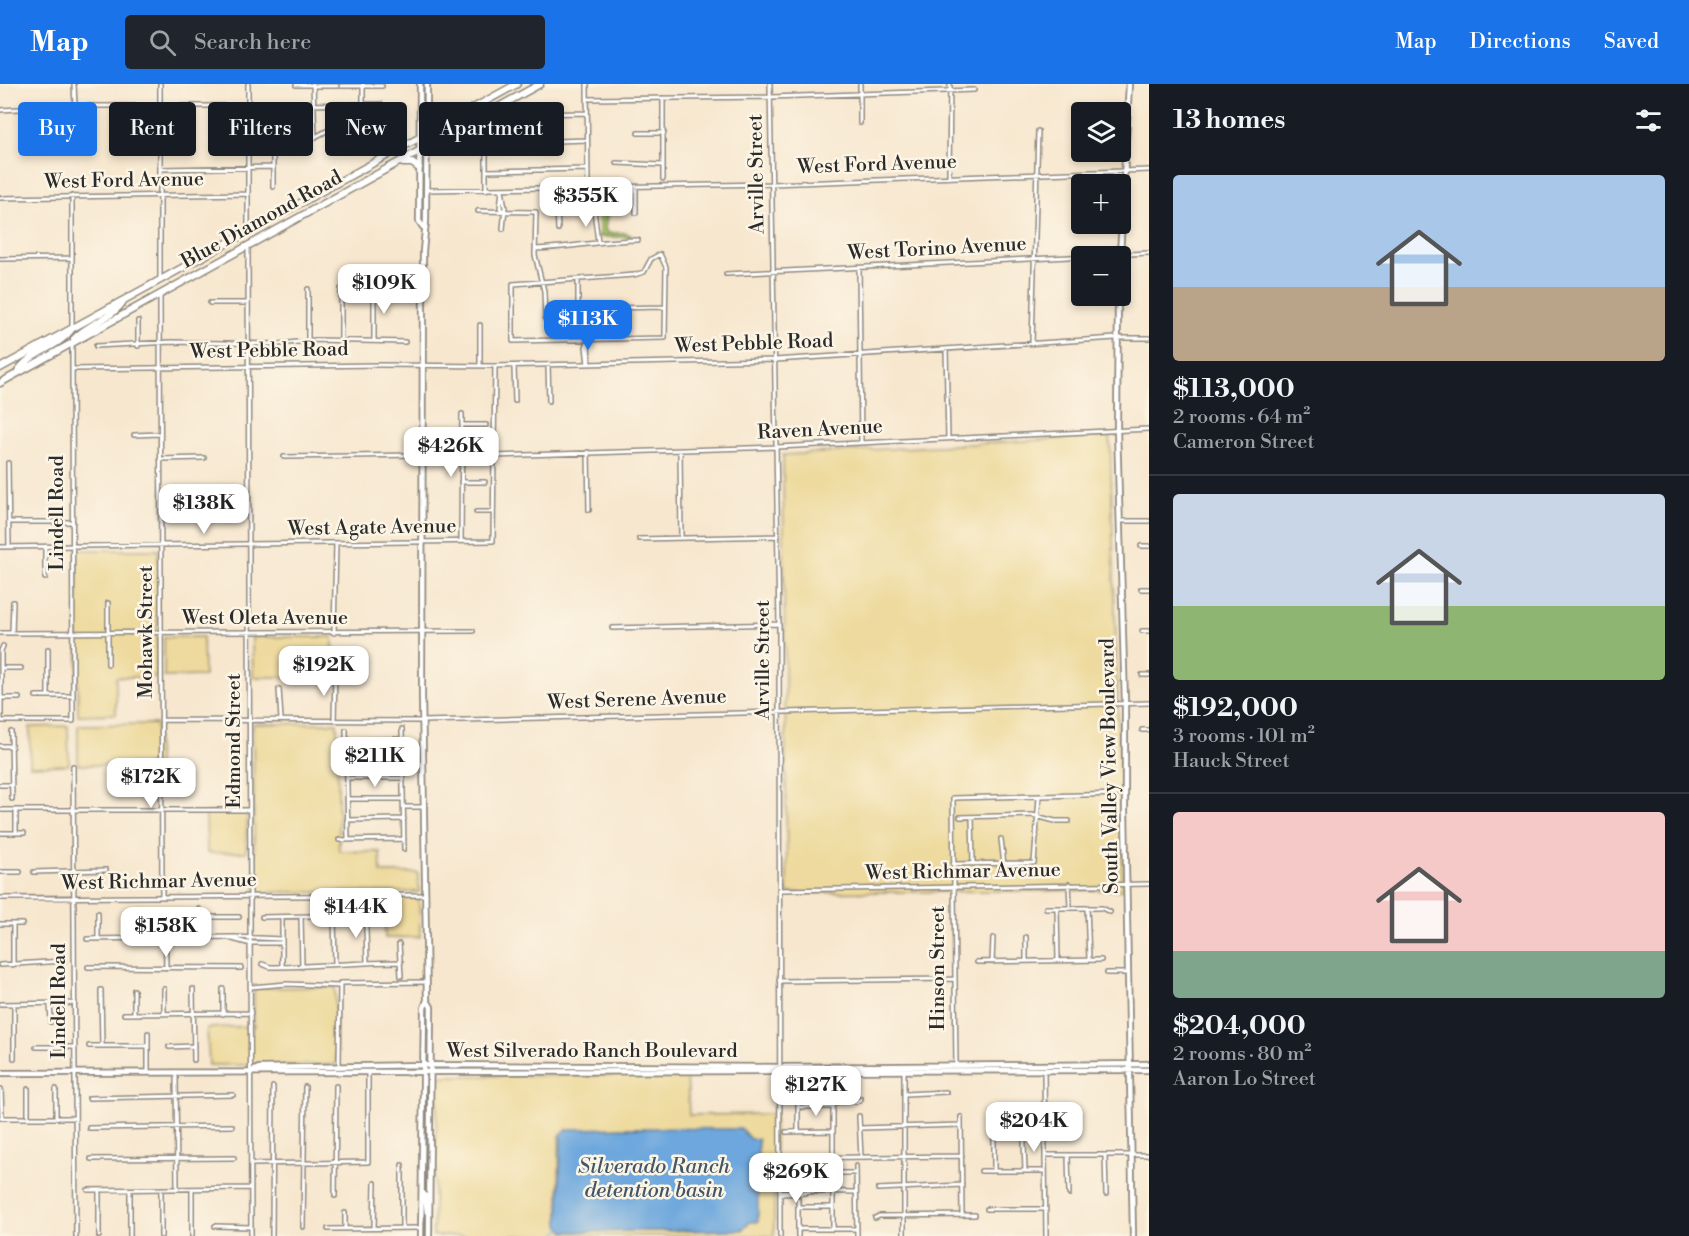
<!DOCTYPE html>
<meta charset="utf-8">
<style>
:root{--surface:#171b24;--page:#20242c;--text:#f1f3f6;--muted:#9ea1a6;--line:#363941;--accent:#1a73e8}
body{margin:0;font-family:"Libre Bodoni",serif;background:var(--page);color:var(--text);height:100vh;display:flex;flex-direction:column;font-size:22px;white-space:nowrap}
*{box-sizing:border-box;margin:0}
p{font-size:20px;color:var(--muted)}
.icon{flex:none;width:33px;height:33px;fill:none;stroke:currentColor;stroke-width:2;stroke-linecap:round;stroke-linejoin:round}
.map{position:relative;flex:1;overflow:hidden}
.drawer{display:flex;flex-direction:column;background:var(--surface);width:540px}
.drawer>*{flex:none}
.top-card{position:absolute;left:18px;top:18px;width:570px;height:54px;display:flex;gap:12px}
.buttons{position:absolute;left:1071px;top:18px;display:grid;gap:12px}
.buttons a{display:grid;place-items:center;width:60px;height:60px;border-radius:6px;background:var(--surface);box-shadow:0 3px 9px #0003;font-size:30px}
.price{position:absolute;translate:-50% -51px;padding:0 14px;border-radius:12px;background:#fff;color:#222;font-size:20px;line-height:39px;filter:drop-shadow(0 2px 3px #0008)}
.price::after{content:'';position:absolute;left:50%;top:36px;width:18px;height:14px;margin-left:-9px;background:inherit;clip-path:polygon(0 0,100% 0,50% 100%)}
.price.active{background:var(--accent);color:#fff}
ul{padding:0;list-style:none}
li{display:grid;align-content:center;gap:12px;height:318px;padding:0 24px}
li+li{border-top:2px solid var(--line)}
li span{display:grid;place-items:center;height:186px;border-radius:6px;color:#555}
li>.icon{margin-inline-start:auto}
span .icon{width:108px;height:108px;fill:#fffc;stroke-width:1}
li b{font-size:26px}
h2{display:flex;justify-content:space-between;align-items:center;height:72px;padding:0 24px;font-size:26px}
.tag{padding:0 21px;border-radius:6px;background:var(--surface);box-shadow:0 3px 9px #0003;font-size:21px;line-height:54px}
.tag.active{background:var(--accent);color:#fff}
header{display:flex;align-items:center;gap:36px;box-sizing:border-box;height:84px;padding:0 30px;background:var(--accent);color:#fff}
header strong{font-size:28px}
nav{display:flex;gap:33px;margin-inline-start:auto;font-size:21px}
.search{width:420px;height:54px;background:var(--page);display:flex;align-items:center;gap:15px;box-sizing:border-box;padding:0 21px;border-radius:6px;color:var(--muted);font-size:22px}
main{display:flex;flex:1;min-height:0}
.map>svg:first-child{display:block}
.green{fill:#a8c56c;stroke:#6a784c;stroke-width:1.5}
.sand{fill:#eeda9e;stroke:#8c8264;stroke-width:1.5;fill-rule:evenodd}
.water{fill:#6da7dd;stroke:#4c6984;stroke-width:1.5}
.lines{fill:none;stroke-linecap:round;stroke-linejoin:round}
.stream{stroke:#6da7dd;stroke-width:1.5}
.minor-casing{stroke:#91897d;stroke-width:6}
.major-casing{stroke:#91897d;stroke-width:8}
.highway-casing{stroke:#91897d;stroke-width:9}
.minor{stroke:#fff;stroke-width:3}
.major{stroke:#fff;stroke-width:4.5}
.highway{stroke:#fff;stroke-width:6}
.labels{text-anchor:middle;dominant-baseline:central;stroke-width:5;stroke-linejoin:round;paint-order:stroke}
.street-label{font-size:20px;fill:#2b2b2b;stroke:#fcf5e5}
.water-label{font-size:21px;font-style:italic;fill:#425669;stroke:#fcf5e5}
</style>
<header>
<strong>Map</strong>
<div class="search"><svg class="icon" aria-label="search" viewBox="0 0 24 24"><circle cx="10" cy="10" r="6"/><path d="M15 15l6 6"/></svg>Search here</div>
<nav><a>Map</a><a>Directions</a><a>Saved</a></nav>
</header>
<main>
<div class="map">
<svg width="1149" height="1152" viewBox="0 0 1149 1152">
<rect width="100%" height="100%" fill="#fcf5e5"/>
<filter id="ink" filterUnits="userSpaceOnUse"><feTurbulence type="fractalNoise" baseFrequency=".0167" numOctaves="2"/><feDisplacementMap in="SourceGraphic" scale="12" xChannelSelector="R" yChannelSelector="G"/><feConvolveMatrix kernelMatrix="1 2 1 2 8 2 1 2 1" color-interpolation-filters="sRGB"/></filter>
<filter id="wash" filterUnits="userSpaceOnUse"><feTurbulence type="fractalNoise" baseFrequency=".008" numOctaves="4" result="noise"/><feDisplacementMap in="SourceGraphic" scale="24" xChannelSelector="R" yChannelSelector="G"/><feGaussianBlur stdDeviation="1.35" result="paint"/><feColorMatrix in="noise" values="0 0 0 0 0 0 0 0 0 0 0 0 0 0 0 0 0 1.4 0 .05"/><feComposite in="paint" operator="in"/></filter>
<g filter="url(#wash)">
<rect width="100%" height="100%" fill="#f7e7cf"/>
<path class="green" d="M 608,126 L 605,144 L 607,149 L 626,149 L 634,153 L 599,153 L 599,127 Z"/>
<path class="sand" d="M 1110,352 L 1123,806 L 787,809 L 783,371 Z
M 77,466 L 158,466 L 157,593 L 116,593 L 116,630 L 78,631 Z
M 164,553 L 203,553 L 204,592 L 164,593 Z
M 252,553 L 333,553 L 334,593 L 253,593 Z
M 337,639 L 339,767 L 380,768 L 381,789 L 418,789 L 419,808 L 255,808 L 253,640 Z
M 156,640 L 158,681 L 78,681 L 78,641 Z
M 68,642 L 69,681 L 30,682 L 30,643 Z
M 206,728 L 247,728 L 246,768 L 207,769 Z
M 384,814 L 419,814 L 420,853 L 385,854 Z
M 335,903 L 336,981 L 209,981 L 207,944 L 254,942 L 254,904 Z
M 687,991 L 689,1031 L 775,1030 L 774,1152 L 433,1152 L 438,992 ZM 635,1044 L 743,1046 L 745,1050 L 743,1146 L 566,1148 L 559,1141 L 559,1053 L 567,1045 Z"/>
<path class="water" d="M 635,1044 L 741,1045 L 750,1055 L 758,1055 L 758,1138 L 750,1138 L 741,1146 L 565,1148 L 559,1141 L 561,1050 L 567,1045 Z"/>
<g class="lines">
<path class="stream" d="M 557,1149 L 562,1143"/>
</g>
</g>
<g filter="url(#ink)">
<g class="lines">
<g class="minor-casing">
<path id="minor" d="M 74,0 L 75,22
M 313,0 L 315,54
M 587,0 L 588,103
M 770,0 L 779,540 L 780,1152
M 296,1 L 313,1
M 313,2 L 337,2
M 341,2 L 382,2
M 587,15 L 771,13 L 974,6
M 296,21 L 381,20
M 0,26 L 75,22 L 248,22
M 525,30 L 587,29
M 294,38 L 313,39
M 860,39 L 860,0
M 638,49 L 664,49
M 526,58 L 587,56
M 296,63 L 359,30 L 363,21 L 363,0
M 273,68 L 273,103
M 616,79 L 662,81
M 160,85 L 273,83
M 486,87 L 587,85
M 949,94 L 950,0
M 663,95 L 663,14
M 636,103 L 636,129
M 556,104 L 558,145
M 426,106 L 772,100 L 1149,86
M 486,106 L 486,66
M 502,106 L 505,124 L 503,145
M 502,106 L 500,124 L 503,127
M 72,112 L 72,243
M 0,114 L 248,110
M 570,126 L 594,126 L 598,158
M 478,127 L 536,128 L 535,171 L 544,207 L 545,235
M 248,148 L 248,0
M 248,163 L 251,1152
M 535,165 C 570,164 603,156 638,156
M 660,170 L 666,183 L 665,254 L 513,257 L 513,200 L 634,191 L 644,188 L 651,175 Z
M 0,175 L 72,174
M 859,184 L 861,359
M 726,190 L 1149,169
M 160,196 L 160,0
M 578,196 L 578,235
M 341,205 L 341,256
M 160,212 L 162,813
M 210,219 L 247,219
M 611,224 L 665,223
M 138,237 L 138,262
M 480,241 L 480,282
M 308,257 L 308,205
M 374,257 L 374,205
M 588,257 L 586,263 L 588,280
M 588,257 L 589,278
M 1032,259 L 1038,47
M 96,262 L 171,258 L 279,260 L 316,256 L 405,258
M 946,265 L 948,354
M 548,281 L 549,317
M 514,282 L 515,317
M 72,285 L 380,281 L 495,282 L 775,276 L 1116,254 L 1149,254
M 462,341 L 486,341
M 134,351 L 159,350
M 680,367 L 681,454
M 588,368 L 589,426
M 493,372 L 777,363 L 1149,345
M 284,373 L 485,370
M 160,375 L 204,374
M 8,379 L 9,463
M 461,398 L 485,398
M 476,428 L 493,428
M 1121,437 L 1149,437
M 9,438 L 73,438
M 639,455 L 778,452
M 461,457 L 462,330
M 1141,462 L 1149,462
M 0,463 L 493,457 L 495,282
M 45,463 L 45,494
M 1141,505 L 1149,505
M 108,519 L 108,580
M 612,544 L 779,540
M 1142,547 L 1149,547
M 0,549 L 473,547
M 12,549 L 13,518
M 334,549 L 336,460
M 48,565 L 48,612
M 1,584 L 21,584
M 1142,591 L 1149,591
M 279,605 L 281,635
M 36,612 L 73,612
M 0,614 L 19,614
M 161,636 L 422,637 L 1149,619
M 0,637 L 73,637 L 72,261
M 1,637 L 1,567 L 3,562
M 334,637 L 335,589
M 402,645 L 404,765
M 346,646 L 348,756
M 1142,646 L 1149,646
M 11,648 L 12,715
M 346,656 L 402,655
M 0,662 L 11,662
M 347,676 L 403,675
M 73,682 L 76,1152
M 403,682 L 423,682
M 347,694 L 403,694
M 0,701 L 12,701
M 347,715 L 403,715
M 404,723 L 424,723
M 0,726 L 250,726
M 960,733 L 1032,731 L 1055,737 L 1069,737
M 972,733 L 973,780
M 347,736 L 404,735
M 0,749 L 24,749
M 16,749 L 16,726
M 1001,755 L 1004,781
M 339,756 L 404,755
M 953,780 L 1034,779 L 1039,713
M 0,788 L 20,788
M 34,788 L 106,786
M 1069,800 L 1070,823
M 779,806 L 1149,800
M 365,811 L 367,878
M 0,814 L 426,811
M 1087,823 L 1089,875
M 1046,824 L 1102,824 L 1110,828
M 1057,824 L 1058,876
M 199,825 L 200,853
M 165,828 L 166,884
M 98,829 L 98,854
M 132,829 L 132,854
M 334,832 L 335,880
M 200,833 L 239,833
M 262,833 L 366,831
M 301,833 L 302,883
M 282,834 L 282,883
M 0,840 L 22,840
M 13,840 L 13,881
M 1026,853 L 1026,877
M 229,854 L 247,859 L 282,859
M 87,855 L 234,853 L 282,855
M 399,860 L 401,892
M 977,878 L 1101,876
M 992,878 L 993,854
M 262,880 L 270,883 C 314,883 357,878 401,878
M 0,881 L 64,877
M 88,883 L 241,884
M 1107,889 L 1128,889
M 779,897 L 954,895
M 251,903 L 287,900 L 339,902
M 164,905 L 164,930
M 193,905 L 194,976
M 223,905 L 223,930
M 101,906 L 102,962
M 134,906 L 134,930
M 50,919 L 51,938
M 0,920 L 75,919
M 14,920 L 14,974
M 124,930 L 251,929
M 148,949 L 148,988
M 89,962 L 148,962
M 36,963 L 74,963
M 169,963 L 194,962
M 956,982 L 953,714 L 1124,710
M 339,983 L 340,899 L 427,898
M 1044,986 L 1046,1152
M 176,988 L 177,1105
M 798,995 L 798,1047
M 1,1005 L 2,1034
M 28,1005 L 28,1034
M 56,1005 L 56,1034
M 798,1005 L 845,1004
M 905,1010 L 946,1008
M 89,1014 L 233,1011
M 836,1018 L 856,1018 L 861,1015
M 798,1023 L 833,1023
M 859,1032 L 861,1073
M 1023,1032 L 1025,1087
M 961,1033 L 962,1131
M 0,1034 L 75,1034
M 89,1044 L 232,1042
M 860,1044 L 961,1041
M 786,1048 L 832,1047
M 1045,1071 L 1149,1071
M 1068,1071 L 1069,1110
M 1105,1071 L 1106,1110
M 780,1074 L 962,1072
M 833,1074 L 833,1023 L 838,1015 L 839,1004
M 91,1075 L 234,1074
M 253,1080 L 368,1078 L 368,988
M 797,1080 L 797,1101
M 856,1082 L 857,1152
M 981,1087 L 1045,1087
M 994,1087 L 994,1036 L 997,1032 L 1044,1032
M 797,1089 L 856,1089
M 820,1089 L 820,1108
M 161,1105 L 161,1152
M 192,1105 L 192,1152
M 878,1105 L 962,1101
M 88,1106 L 251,1104
M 130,1106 L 130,1152
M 780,1107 L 856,1108
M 833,1108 L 833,1145
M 780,1110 L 805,1109
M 335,1112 L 336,1002
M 798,1115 L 798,1152
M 798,1123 L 833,1123
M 987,1125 L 1045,1125
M 875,1134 L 879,1132 L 975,1131
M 215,1142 L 251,1143
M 303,1143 L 305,1003
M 374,1144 L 375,1099
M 402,1144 L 402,1081
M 328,1145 L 421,1144
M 345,1145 L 345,1129
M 798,1145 L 856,1145
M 99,1152 L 99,1106
M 272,1152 L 273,1003
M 904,1152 L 904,987"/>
</g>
<g class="major-casing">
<path id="major" d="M 420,0 L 419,137 L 423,143
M 1120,172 L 1129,0
M 1118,212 L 1117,345 L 1125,619 L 1125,727 L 1133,1152
M 427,916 L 431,923 L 429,1152
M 252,987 L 259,984 L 424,981 L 780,983 L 1149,980
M 0,989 L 1149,986
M 422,1108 L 425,1111 L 427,1128
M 421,1152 L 424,924 L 427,916 L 422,611 L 423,167 L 426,137 L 427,0"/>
</g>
<g class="highway-casing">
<path id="highway" d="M 427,31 L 432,39 L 442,40
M 403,79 L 412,79 L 419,84
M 74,255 C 89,238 112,236 124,216
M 0,284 L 517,0
M 17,289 C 29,268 57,265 71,246
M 0,299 L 540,0"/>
</g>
<use href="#minor" class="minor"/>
<use href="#major" class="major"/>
<use href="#highway" class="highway"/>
</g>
</g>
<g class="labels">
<g class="street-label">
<text transform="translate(877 81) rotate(-2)">West Ford Avenue</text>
<text transform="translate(757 90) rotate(-91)">Arville Street</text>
<text transform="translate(124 97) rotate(-1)">West Ford Avenue</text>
<text transform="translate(262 136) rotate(-29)">Blue Diamond Road</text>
<text transform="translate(937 165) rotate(-3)">West Torino Avenue</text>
<text transform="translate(754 260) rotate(-2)">West Pebble Road</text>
<text transform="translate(269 267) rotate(-1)">West Pebble Road</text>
<text transform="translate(820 346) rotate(-3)">Raven Avenue</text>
<text transform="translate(57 429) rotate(-90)">Lindell Road</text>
<text transform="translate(372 444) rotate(-1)">West Agate Avenue</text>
<text x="265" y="534">West Oleta Avenue</text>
<text transform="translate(146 548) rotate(-90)">Mohawk Street</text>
<text transform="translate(763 576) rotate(-90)">Arville Street</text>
<text transform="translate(637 616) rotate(-2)">West Serene Avenue</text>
<text transform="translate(234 657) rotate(-90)">Edmond Street</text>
<text transform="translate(1110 682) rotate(-91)">South Valley View Boulevard</text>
<text transform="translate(963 788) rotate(-1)">West Richmar Avenue</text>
<text transform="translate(159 798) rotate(-1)">West Richmar Avenue</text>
<text transform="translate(938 884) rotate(-90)">Hinson Street</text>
<text transform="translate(59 917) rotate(-90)">Lindell Road</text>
<text x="592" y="967">West Silverado Ranch Boulevard</text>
</g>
<g class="water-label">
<text x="654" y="1083">Silverado Ranch<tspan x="654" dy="24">detention basin</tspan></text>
</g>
</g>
</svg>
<div class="buttons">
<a><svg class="icon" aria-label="layers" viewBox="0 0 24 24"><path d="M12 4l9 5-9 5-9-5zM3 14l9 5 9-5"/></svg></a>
<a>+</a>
<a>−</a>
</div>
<b class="price" style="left:586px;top:144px">$355K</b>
<b class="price" style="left:384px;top:231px">$109K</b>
<b class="price active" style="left:588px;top:267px">$113K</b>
<b class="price" style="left:451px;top:394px">$426K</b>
<b class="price" style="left:204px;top:451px">$138K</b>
<b class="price" style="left:324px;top:613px">$192K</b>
<b class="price" style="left:375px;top:704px">$211K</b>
<b class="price" style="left:151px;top:725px">$172K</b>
<b class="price" style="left:356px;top:855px">$144K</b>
<b class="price" style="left:166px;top:874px">$158K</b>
<b class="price" style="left:816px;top:1033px">$127K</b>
<b class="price" style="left:1034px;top:1069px">$204K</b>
<b class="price" style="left:796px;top:1120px">$269K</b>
<div class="top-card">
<a class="tag active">Buy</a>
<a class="tag">Rent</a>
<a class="tag">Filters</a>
<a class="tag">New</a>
<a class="tag">Apartment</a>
</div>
</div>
<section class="drawer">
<h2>13 homes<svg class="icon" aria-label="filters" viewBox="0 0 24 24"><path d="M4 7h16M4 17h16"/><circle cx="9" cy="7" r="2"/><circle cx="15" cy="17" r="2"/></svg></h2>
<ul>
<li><span style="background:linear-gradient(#a9c7e8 60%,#b9a48a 0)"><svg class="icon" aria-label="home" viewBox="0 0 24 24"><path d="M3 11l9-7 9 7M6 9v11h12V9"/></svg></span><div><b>$113,000</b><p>2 rooms · 64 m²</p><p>Cameron Street</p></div></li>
<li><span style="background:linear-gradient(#c9d6e8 60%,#8fb573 0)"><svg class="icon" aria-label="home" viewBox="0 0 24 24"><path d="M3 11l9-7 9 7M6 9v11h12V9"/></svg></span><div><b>$192,000</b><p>3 rooms · 101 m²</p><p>Hauck Street</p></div></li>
<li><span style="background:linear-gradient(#f6c9c9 75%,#7fa58c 0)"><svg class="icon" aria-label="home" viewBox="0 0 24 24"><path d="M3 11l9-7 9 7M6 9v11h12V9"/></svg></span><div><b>$204,000</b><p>2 rooms · 80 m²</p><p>Aaron Lo Street</p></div></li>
</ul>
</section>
</main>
